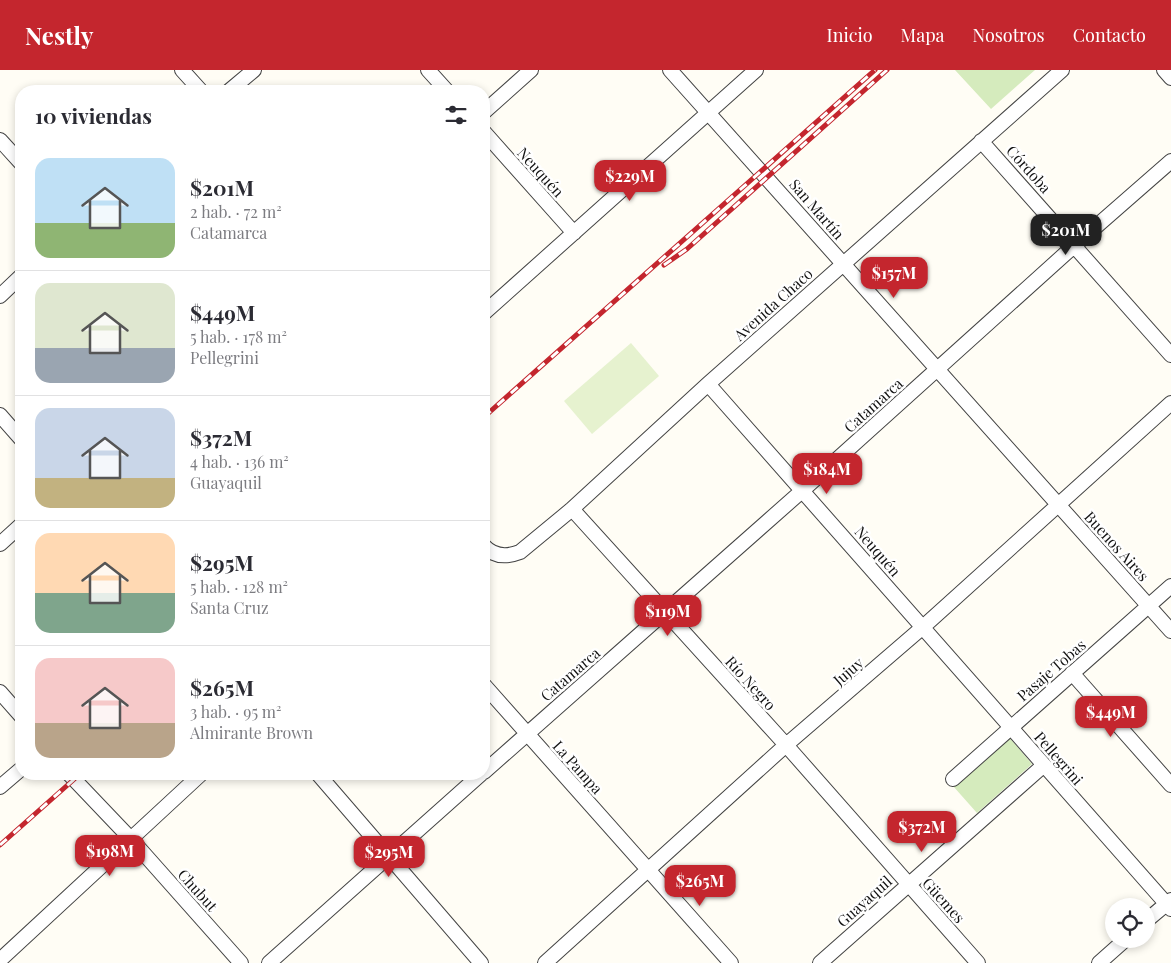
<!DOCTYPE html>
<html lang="es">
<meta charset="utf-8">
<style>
:root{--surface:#fff;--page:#f7f7f7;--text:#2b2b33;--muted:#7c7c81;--line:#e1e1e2;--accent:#c4262e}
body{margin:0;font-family:"Playfair Display",serif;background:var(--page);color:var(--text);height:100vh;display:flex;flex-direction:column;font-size:19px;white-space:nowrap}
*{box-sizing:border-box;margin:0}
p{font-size:16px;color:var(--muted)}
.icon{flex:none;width:28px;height:28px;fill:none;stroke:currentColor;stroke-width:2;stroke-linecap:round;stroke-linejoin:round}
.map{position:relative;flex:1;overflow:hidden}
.sheet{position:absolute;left:15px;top:15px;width:475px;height:695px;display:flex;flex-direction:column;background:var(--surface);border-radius:20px;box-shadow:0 2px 8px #0003}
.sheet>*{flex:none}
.controls{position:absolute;left:1105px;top:828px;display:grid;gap:10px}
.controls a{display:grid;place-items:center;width:50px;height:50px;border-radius:50%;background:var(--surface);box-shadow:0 2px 8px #0003;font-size:25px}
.price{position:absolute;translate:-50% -42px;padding:0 11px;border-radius:10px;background:var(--accent);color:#fff;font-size:16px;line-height:32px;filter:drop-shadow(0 1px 2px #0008)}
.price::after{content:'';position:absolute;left:50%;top:30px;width:15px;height:11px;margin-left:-8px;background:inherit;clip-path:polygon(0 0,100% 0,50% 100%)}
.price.selected{background:#222;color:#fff}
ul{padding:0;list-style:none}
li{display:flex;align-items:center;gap:15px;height:125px;padding:0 20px}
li+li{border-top:1px solid var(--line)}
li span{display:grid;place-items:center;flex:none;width:140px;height:100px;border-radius:15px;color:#555}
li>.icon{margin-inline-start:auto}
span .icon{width:60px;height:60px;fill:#fffc;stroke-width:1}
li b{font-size:21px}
h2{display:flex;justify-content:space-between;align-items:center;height:60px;padding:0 20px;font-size:21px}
header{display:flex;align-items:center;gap:30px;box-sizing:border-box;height:70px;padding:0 25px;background:var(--accent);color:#fff}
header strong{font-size:24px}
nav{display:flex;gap:28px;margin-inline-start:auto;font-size:18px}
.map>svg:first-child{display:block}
.green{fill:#d5ebbd}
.pitch{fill:#e6f2cf}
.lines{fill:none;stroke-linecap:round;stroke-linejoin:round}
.minor-casing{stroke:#444;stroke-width:16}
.minor{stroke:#fff;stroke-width:14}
.rail-casing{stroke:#c4262e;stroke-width:5}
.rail{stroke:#fff;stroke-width:3;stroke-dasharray:9;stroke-linecap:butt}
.labels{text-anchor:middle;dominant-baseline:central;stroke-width:5;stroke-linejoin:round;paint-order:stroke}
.street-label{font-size:15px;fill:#111;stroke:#fff}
</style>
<header>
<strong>Nestly</strong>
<nav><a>Inicio</a><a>Mapa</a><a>Nosotros</a><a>Contacto</a></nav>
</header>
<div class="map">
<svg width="1171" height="893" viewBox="0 0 1171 893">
<rect width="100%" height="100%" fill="#fffdf5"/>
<path class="green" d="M 955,0 L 1035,0 L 991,39 Z
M 1009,667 L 1032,694 L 977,743 L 953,716 Z"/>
<path class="pitch" d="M 631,273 L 659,306 L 592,364 L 564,331 Z"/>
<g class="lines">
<g class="minor-casing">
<path id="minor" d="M 182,0 L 201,21
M 428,0 L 447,21
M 670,0 L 1171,561
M 1164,0 L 1171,8
M 229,21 L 254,0
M 484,42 L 531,0
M 484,62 L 574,163
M 0,70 L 21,93
M 981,71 L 1171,285
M 0,226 L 21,206
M 484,243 L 756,0
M 708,314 L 1171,839
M 0,345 L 21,369
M 572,439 L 786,675 L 978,893
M 0,474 L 21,455
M 484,476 C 494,487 507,487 520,482 L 572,439 L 708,314 L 1062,0
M 1072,603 L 1171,715
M 484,615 L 731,893
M 0,622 L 21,646
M 484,702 L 803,420 L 1075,175 L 1171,91
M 69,704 L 130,768 L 241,893
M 318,704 L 481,893
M 953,709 L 1171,516
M 0,717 L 21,699
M 1146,851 L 1171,830
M 0,890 L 201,704
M 269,893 L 481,704
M 545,893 L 786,675 L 923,557 L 1171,333
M 820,893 L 1044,695
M 1099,893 L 1126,869"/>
</g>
<use href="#minor" class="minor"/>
<g class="rail-casing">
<path id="rail" d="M 664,195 L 687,179 L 887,0
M 484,347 L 875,0
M 0,775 L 80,704"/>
</g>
<use href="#rail" class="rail"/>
</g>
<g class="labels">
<g class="street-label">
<text transform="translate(1029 99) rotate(48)">Córdoba</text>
<text transform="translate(541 102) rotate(48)">Neuquén</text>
<text transform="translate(817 139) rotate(49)">San Martín</text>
<text transform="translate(773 234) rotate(-42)">Avenida Chaco</text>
<text transform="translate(873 335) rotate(-42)">Catamarca</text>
<text transform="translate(1117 476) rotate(48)">Buenos Aires</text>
<text transform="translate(878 481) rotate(49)">Neuquén</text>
<text transform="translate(1051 600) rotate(-41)">Pasaje Tobas</text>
<text transform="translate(848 601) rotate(-41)">Jujuy</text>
<text transform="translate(570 604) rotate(-41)">Catamarca</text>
<text transform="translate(751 613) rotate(48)">Río Negro</text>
<text transform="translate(1059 688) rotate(49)">Pellegrini</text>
<text transform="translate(578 697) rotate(48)">La Pampa</text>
<text transform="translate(198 820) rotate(48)">Chubut</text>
<text transform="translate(944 830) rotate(48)">Güemes</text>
<text transform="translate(864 831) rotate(-42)">Guayaquil</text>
</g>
</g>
</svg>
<div class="controls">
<a><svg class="icon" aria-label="locate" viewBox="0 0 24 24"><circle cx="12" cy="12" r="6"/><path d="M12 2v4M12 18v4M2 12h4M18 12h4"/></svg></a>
</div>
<b class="price" style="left:630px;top:132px">$229M</b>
<b class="price selected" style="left:1066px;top:186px">$201M</b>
<b class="price" style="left:894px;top:229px">$157M</b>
<b class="price" style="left:827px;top:425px">$184M</b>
<b class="price" style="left:668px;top:567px">$119M</b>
<b class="price" style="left:1111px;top:668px">$449M</b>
<b class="price" style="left:922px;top:783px">$372M</b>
<b class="price" style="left:110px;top:807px">$198M</b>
<b class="price" style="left:389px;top:808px">$295M</b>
<b class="price" style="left:700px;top:837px">$265M</b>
<section class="sheet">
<h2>10 viviendas<svg class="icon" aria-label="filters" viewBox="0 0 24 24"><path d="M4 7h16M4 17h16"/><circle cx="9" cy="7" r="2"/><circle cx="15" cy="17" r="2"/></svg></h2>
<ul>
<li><span style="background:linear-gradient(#bfe0f5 65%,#8fb573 0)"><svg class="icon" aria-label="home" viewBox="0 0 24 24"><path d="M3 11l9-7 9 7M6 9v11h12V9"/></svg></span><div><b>$201M</b><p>2 hab. · 72 m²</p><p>Catamarca</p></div></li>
<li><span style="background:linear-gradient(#dfe7d0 65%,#9aa5b1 0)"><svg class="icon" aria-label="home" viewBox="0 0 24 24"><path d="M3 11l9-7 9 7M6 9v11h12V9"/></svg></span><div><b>$449M</b><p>5 hab. · 178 m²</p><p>Pellegrini</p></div></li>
<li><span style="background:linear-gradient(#c9d6e8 70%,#c2b280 0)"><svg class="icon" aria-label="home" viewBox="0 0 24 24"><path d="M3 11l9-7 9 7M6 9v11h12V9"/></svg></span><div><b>$372M</b><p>4 hab. · 136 m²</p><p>Guayaquil</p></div></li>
<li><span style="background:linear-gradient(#ffd9b3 60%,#7fa58c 0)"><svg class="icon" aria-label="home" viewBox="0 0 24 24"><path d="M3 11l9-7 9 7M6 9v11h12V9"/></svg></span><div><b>$295M</b><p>5 hab. · 128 m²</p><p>Santa Cruz</p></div></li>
<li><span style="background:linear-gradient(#f6c9c9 65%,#b9a48a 0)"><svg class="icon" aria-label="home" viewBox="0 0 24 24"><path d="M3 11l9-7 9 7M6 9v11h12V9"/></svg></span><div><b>$265M</b><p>3 hab. · 95 m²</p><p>Almirante Brown</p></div></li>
</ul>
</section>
</div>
